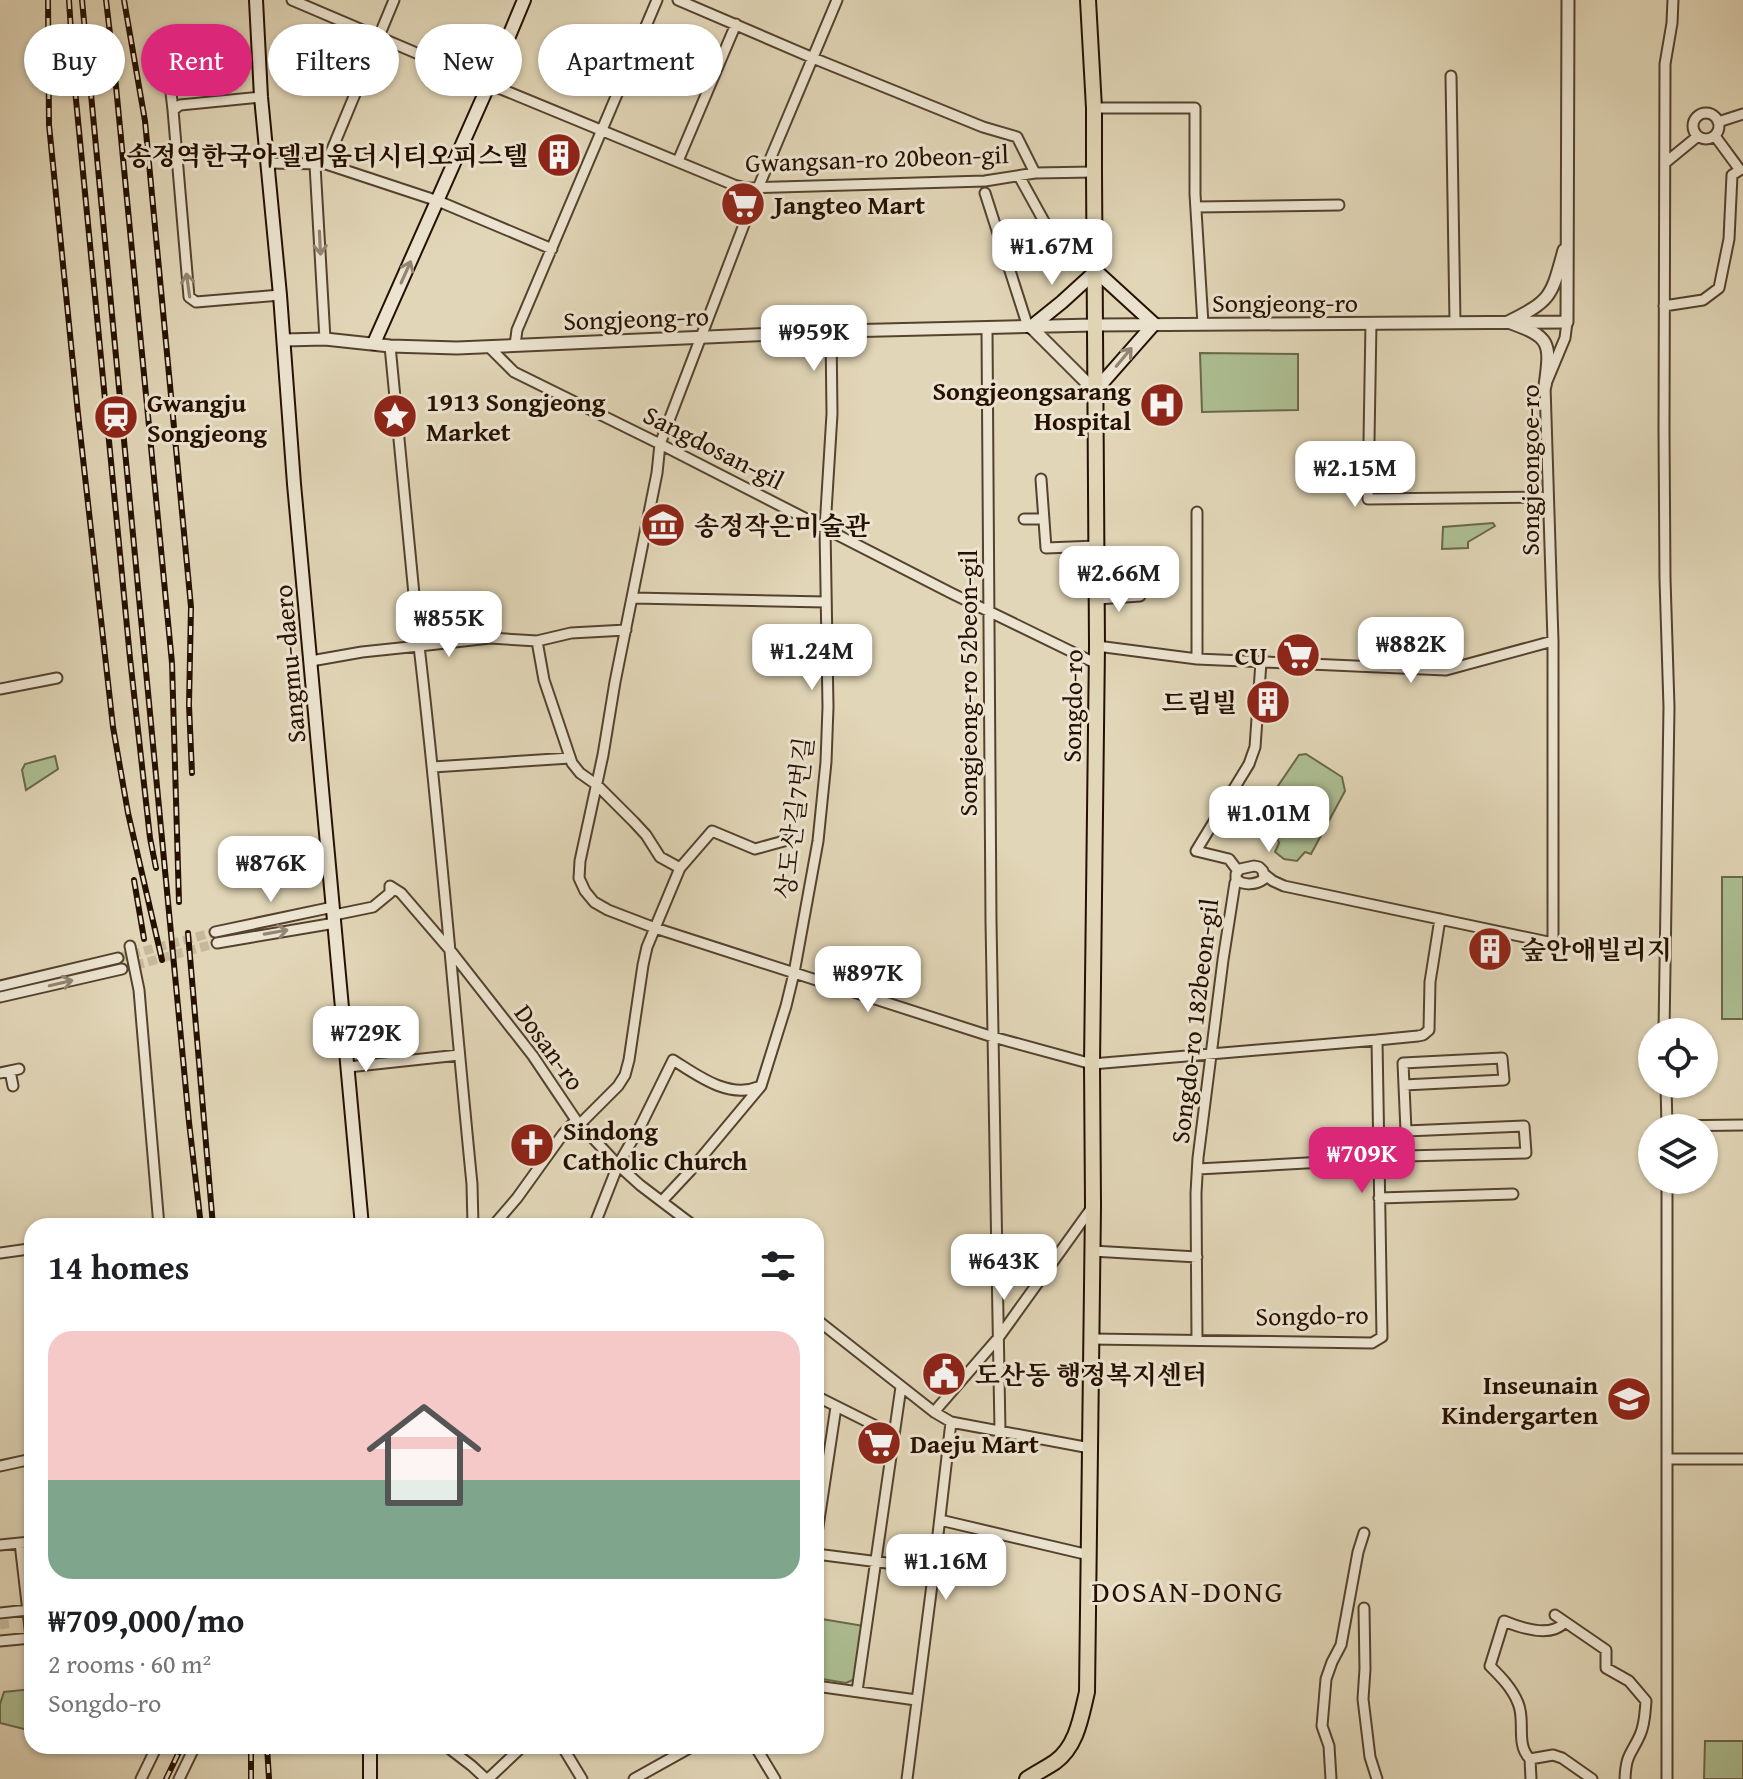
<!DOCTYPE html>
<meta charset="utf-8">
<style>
:root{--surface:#fff;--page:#f2f2f2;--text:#202124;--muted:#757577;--accent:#db2777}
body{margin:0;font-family:"Gentium Book Plus","Noto Serif KR",serif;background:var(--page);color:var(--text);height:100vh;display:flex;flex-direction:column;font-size:30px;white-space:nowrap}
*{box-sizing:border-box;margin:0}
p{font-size:26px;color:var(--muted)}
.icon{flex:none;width:44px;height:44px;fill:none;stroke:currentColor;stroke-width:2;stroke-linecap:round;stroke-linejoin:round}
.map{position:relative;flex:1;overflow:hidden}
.sheet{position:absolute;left:24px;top:1218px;width:800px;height:536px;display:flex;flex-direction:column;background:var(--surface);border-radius:24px;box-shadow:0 2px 6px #0004}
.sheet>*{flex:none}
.banner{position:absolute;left:24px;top:24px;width:800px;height:72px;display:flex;gap:16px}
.controls{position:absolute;left:1638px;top:1018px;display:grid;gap:16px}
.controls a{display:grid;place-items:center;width:80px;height:80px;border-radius:50%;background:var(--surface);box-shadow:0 2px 6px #0004;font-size:40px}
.price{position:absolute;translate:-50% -68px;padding:0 18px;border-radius:16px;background:#fff;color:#222;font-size:26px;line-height:52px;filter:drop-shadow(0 2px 4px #0008)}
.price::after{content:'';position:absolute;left:50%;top:48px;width:24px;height:18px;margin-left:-12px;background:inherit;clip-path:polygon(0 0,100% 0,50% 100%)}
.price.active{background:var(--accent);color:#fff}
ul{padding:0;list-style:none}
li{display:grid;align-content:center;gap:16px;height:424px;padding:0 24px}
li span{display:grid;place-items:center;height:248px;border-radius:24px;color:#555}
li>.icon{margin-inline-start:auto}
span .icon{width:144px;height:144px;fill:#fffc;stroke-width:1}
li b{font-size:34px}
h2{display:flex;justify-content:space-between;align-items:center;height:96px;padding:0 24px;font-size:34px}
.chip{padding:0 28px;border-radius:36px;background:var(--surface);box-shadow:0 2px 6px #0004;font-size:28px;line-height:72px}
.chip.active{background:var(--accent);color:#fff}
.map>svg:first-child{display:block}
.green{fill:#adbf93;stroke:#69684a;stroke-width:2}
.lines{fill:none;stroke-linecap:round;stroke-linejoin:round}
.minor-tunnel{stroke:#c5b89c;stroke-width:9;stroke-dasharray:9 4.5;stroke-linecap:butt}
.minor-casing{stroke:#54422e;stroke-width:13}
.tertiary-casing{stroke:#54422e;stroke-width:15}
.secondary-casing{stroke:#251000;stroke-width:16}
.primary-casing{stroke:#251000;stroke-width:18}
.minor{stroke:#ece4d0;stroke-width:9}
.tertiary{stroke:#ece4d0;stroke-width:11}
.secondary{stroke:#ece4d0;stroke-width:12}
.primary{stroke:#e1d6b7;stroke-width:14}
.rail-casing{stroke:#251000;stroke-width:6}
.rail{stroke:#ece4d0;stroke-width:3;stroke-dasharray:9;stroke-linecap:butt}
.oneway{stroke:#928572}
.labels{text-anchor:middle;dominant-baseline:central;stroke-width:6;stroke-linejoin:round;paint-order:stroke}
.poi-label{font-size:26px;font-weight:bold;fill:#251000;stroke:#ece4d0;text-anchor:start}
.street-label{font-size:26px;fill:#251000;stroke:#ece4d0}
.quarter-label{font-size:30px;letter-spacing:2px;fill:#251000;stroke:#ece4d0}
</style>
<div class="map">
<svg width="1743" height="1779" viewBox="0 0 1743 1779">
<rect width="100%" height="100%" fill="#e1d6b7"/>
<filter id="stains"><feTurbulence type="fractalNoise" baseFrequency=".0025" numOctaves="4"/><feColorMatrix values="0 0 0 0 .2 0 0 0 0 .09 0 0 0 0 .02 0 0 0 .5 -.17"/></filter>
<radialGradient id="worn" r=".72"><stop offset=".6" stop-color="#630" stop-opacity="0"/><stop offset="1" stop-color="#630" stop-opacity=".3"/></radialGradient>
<path class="green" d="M 1200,353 L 1298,354 L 1298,410 L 1202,412 Z
M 1493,523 L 1495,526 L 1468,542 L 1468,548 L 1442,549 L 1443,527 Z
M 1306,754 L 1342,777 L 1345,791 L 1311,854 L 1305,852 L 1297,861 L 1284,859 L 1275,852 L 1279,843 L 1275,833 L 1256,822 L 1267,808 L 1265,805 L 1299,755 Z
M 55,756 L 58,769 L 26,790 L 22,770 L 25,764 Z
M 1722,877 L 1743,877 L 1743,1019 L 1722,1019 Z
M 816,1618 L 864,1626 L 855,1679 L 846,1683 L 816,1678 Z
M 32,1689 L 32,1731 L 0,1723 L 0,1704 L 4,1692 Z
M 1705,1741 L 1743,1741 L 1743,1779 L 1704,1779 Z"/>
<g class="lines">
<path class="minor-tunnel" d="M 118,958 L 215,932
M 122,969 L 217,943
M 0,1625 L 13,1623"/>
<g class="minor-casing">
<path id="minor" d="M 292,0 L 489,84 L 734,185 L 746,188 L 985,181 L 1035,173 L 1094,172
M 678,0 L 813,58 L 983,127 L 1017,137 L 1035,173
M 837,0 L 758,188 L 660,444 L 657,473 L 615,682 L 603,755 L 580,861 L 579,878 L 585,891 L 594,902 L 608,910 L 655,928 L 993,1037 L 1092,1064 L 1377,1040 L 1382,1337 L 1372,1343 L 1091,1339
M 166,49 L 173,110 L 189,297 L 196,302 L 280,295
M 1451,76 L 1455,322
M 1094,108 L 1195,108 L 1195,194 L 1203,324
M 173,110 L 180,105 L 261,97
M1693 126a13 13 0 1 1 26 0a13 13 0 1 1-26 0Z
M 1718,122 L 1743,114
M 678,161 L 736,24
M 267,163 L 326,164 L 438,201 L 552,249
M 1665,163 L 1698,136
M 326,164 L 394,0
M 315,165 L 325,339
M 1019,176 L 1051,234 L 1060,260
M 985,193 L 1028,327
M 1196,207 L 1339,205
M 1664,306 L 1703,300 L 1719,288 L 1729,239 L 1732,175 L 1740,170 L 1715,136
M 1371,323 L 1368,499 L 1541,497
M 987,329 L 991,921 L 1000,1431
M 515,345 L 517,330 L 657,0
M 390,346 L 419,646 L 490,638 L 537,641 L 544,680 L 572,763 L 580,773 L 597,785 L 634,822 L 646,835 L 660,857 L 680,868
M 489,347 L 514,372 L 660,444 L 951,593 L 1097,664
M 1041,479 L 1046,548 L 1097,546
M 1197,512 L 1197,659
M 1024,519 L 1044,519
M 633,598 L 826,602
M 1097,599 L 1140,596
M 537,641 L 571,633 L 626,630
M 1097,646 L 1197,659 L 1446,670 L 1553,641
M 311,661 L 362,652 L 419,646 C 440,825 454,1004 472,1184 L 473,1226
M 0,689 L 57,678
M 433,767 L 570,758
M 1254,866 L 1259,867 L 1263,871 L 1264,879 C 1256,885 1243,886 1236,879 L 1236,874 L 1240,869 Z
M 1238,871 L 1229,859 L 1196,851 L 1249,764 L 1255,747 L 1261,662
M 1264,874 L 1273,881 L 1284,886 L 1553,943 L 1553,641 L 1545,386 L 1565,338 L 1567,322
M 334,915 L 373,907 L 390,893 L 390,886 L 401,893 L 450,950 L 533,1056 L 576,1120 L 618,1165 L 640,1185 L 694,1226
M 215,932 L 333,907
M 217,943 L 335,923
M 130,946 L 139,990 L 159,1226
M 0,986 L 118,958
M 0,997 L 122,969
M 1664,1032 L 1669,707 L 1665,579 L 1664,430 L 1665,64 L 1672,23 L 1673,0
M 1377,1040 L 1418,1036 L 1423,1035 L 1429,1030 L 1430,982 L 1440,919
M 348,1067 L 459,1055
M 10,1071 L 13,1086
M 0,1073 L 19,1069
M 1666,1084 L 1667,1128
M 1404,1085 L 1504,1080 L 1502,1058 L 1403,1063 L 1406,1131
M 580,1124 L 618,1086 L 625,1075 L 629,1060 L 643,965 L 647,947 L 680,868 L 712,831 L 755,849 L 795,838
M 1524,1126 L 1526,1153 L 1405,1156 L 1406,1131 Z
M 1667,1126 L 1743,1125
M 1377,1145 L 1402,1138 L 1406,1141
M 1198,1169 L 1378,1159
M 1667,1180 L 1667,1779
M 1379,1198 L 1513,1194
M 662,1201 L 690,1171 L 761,1086 L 786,1006 L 794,973 L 818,841 L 826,762 L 828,707 L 825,528 L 832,414 L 831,332
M 493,1226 L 517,1198 L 563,1134 L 576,1120
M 594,1226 L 618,1165 L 641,1125 L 673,1060 C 697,1075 728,1099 758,1087
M 1092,1251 L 1197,1257
M 0,1253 L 29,1249
M 816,1319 L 934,1412 L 951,1422 L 1090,1448
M 1197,1339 L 1196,1193 L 1198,1158 L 1223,960 L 1235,883 L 1237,879
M 816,1396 L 894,1435
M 934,1412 L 999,1337 L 1093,1206
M 1667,1459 L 1743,1459
M 0,1466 L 32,1459
M 940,1520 L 1089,1555
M 816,1540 L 836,1407
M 32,1542 L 20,1543 L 32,1646
M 0,1545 L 20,1543
M 816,1554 L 934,1569
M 1364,1608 L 1365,1669 L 1363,1699 L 1370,1757 L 1377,1779
M 0,1613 L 28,1610
M 1555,1615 L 1606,1650 L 1606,1668 L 1629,1681 L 1646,1701 C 1645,1712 1645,1724 1640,1735 C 1631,1755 1626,1754 1625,1779
M 1564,1623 C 1550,1638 1521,1628 1504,1621 L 1490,1666 C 1501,1677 1512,1688 1518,1703 C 1526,1721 1515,1744 1530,1759 L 1553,1755 L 1562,1758 L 1592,1779
M 0,1641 L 31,1638
M 816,1686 L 916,1700
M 857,1691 L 901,1387
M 446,1746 L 472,1766 L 486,1779
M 562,1746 L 582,1779
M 755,1746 L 775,1779
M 1530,1759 L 1531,1779
M 141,1779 L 157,1746
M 179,1779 L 195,1746
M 488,1779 L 523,1746
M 634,1779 L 693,1746
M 907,1779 L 934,1569 L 951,1422
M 1331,1779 L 1329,1746 L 1322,1726 L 1326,1679 L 1332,1662 L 1341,1645 L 1358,1552 L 1364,1533"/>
</g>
<g class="tertiary-casing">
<path id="tertiary" d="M 1031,327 L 1095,391
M 284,340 L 325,339 L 390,346 L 457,348 L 841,331 L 1095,325 L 1567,322 L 1568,0
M 1545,386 C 1551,342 1551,337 1508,322 C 1552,300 1551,297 1564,250"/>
</g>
<g class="secondary-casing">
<path id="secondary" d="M 256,0 L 261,97 L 280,295 L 294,484 L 362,1226
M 1031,327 L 1062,302 L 1096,271 L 1154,324 L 1095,391
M 374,343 L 489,84 L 524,0
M 370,1746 L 370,1779"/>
</g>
<g class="primary-casing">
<path id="primary" d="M 1027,1779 C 1036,1773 1046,1768 1055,1762 C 1077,1746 1081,1717 1087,1692 L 1093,1206 L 1092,1064 L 1097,646 L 1094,172 L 1094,108 L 1088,0"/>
</g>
<use href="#minor" class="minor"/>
<use href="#tertiary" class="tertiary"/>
<use href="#secondary" class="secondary"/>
<use href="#primary" class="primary"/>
<g class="rail-casing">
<path id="rail" d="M 48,0 L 49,125 L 78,414 L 113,727 L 128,813 L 162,960
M 69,0 L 74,79 L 130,658 L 150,838 L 156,868
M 82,0 L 189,1122 L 201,1226
M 106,0 L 115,76 L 172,663 L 179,902
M 124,0 L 145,121 L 191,607 L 189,705 L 192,773
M 134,880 L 144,939
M 188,933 L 213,1226
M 267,1746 L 269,1779
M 166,1779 L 182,1746
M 251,1779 L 251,1746"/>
</g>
<use href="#rail" class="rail"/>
</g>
<defs><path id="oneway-shaft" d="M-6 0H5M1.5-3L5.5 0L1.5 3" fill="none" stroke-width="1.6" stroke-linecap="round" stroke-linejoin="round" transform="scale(2)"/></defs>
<g class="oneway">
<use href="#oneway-shaft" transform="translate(320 243) rotate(87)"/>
<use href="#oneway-shaft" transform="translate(406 272) rotate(-66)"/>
<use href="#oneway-shaft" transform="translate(188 285) rotate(-98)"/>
<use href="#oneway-shaft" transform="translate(1124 357) rotate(-50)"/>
<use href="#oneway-shaft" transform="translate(276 932) rotate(-10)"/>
<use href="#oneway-shaft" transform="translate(61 983) rotate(-13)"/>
</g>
<defs>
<g id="building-disc" transform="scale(2.3)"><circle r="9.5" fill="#8f2418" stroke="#ece4d0"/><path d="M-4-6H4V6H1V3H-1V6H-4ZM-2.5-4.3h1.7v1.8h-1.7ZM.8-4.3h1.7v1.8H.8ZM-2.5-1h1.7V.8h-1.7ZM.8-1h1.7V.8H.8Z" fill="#fff"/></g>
<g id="supermarket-disc" transform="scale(2.3)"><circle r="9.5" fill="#8f2418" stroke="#ece4d0"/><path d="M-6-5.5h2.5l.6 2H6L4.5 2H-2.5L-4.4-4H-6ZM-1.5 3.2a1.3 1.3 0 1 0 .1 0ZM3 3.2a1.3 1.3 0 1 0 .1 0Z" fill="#fff"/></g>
<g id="hospital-disc" transform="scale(2.3)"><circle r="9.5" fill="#8f2418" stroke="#ece4d0"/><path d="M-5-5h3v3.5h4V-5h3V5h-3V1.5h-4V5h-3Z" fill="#fff"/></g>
<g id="sight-disc" transform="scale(2.3)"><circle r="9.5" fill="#8f2418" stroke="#ece4d0"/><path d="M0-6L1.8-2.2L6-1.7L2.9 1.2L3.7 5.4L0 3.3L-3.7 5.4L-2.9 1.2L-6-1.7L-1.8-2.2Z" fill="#fff"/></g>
<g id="station-disc" transform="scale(2.3)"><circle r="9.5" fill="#8f2418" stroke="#ece4d0"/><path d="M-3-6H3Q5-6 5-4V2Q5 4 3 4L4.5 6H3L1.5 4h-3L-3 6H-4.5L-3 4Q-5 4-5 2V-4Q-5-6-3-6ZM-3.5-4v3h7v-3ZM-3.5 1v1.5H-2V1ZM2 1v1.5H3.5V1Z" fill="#fff"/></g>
<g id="museum-disc" transform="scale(2.3)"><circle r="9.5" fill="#8f2418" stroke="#ece4d0"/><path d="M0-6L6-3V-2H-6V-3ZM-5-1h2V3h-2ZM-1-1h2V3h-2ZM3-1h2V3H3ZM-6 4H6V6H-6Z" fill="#fff"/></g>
<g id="church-disc" transform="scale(2.3)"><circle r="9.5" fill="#8f2418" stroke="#ece4d0"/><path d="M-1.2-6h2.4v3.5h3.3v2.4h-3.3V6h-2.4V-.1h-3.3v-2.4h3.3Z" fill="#fff"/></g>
<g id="civic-disc" transform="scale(2.3)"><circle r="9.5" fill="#8f2418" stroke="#ece4d0"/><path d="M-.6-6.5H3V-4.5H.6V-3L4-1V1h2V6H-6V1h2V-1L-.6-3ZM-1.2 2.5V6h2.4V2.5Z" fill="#fff"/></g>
<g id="school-disc" transform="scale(2.3)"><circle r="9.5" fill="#8f2418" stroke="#ece4d0"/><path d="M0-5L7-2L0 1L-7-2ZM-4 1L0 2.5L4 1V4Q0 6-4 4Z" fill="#fff"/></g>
</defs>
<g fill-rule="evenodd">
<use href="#building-disc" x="559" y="155"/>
<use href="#supermarket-disc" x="743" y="204"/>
<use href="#hospital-disc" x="1162" y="405"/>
<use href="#sight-disc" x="395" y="416"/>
<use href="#station-disc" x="116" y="417"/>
<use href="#museum-disc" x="663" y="525"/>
<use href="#supermarket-disc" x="1298" y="655"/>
<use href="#building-disc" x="1268" y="702"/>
<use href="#building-disc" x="1490" y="949"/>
<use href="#church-disc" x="532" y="1145"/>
<use href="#civic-disc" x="944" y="1374"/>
<use href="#school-disc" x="1629" y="1399"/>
<use href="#supermarket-disc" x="879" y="1443"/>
</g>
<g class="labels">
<g class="poi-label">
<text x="528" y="155" text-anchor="end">송정역한국아델리움더시티오피스텔</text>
<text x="774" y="204">Jangteo Mart</text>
<text x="1131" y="390" text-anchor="end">Songjeongsarang<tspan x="1131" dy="30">Hospital</tspan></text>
<text x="426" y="401">1913 Songjeong<tspan x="426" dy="30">Market</tspan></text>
<text x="147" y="402">Gwangju<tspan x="147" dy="30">Songjeong</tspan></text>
<text x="694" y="525">송정작은미술관</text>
<text x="1267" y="655" text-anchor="end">CU</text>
<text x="1237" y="702" text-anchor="end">드림빌</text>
<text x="1521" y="949">숲안애빌리지</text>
<text x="563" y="1130">Sindong<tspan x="563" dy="30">Catholic Church</tspan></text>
<text x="975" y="1374">도산동 행정복지센터</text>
<text x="1598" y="1384" text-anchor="end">Inseunain<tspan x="1598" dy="30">Kindergarten</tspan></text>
<text x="910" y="1443">Daeju Mart</text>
</g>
<g class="street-label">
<text transform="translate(877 158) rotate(-2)">Gwangsan-ro 20beon-gil</text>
<text x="1285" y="302">Songjeong-ro</text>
<text transform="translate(636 318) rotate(-2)">Songjeong-ro</text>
<text transform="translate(714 447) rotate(27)">Sangdosan-gil</text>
<text transform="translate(1529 470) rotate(-90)">Songjeongoe-ro</text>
<text transform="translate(289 664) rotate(-95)">Sangmu-daero</text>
<text transform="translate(967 683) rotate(-90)">Songjeong-ro 52beon-gil</text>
<text transform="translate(1072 706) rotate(-89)">Songdo-ro</text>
<text transform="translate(794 818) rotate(-83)">상도산길7번길</text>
<text transform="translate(1194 1021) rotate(-83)">Songdo-ro 182beon-gil</text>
<text transform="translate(550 1047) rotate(54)">Dosan-ro</text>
<text transform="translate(1312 1315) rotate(-1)">Songdo-ro</text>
</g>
<g class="quarter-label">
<text x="1188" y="1591">DOSAN-DONG</text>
</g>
</g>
<rect width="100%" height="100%" filter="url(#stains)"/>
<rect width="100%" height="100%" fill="url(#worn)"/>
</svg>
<div class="controls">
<a><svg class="icon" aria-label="locate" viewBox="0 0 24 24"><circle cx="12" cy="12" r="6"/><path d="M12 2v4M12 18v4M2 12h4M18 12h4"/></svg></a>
<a><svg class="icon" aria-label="layers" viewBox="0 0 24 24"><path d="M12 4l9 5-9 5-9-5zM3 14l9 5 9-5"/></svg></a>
</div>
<b class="price" style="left:1052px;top:287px">₩1.67M</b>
<b class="price" style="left:814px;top:373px">₩959K</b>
<b class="price" style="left:1355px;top:509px">₩2.15M</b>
<b class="price" style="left:1119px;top:614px">₩2.66M</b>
<b class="price" style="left:449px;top:659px">₩855K</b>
<b class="price" style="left:1411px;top:685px">₩882K</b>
<b class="price" style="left:812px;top:692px">₩1.24M</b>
<b class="price" style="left:1269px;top:854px">₩1.01M</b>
<b class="price" style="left:271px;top:904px">₩876K</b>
<b class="price" style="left:868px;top:1014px">₩897K</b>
<b class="price" style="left:366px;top:1074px">₩729K</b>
<b class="price active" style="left:1362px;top:1195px">₩709K</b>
<b class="price" style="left:1004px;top:1302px">₩643K</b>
<b class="price" style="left:946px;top:1602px">₩1.16M</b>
<div class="banner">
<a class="chip">Buy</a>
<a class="chip active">Rent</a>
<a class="chip">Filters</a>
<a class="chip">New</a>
<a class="chip">Apartment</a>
</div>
<section class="sheet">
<h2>14 homes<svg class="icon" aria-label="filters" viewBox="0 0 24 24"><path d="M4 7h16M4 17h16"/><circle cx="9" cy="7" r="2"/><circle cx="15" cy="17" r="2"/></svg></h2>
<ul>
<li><span style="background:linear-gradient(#f6c9c9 60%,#7fa58c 0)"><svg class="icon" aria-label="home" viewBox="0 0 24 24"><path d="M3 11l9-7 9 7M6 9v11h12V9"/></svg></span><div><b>₩709,000/mo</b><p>2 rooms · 60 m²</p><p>Songdo-ro</p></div></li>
</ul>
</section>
</div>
